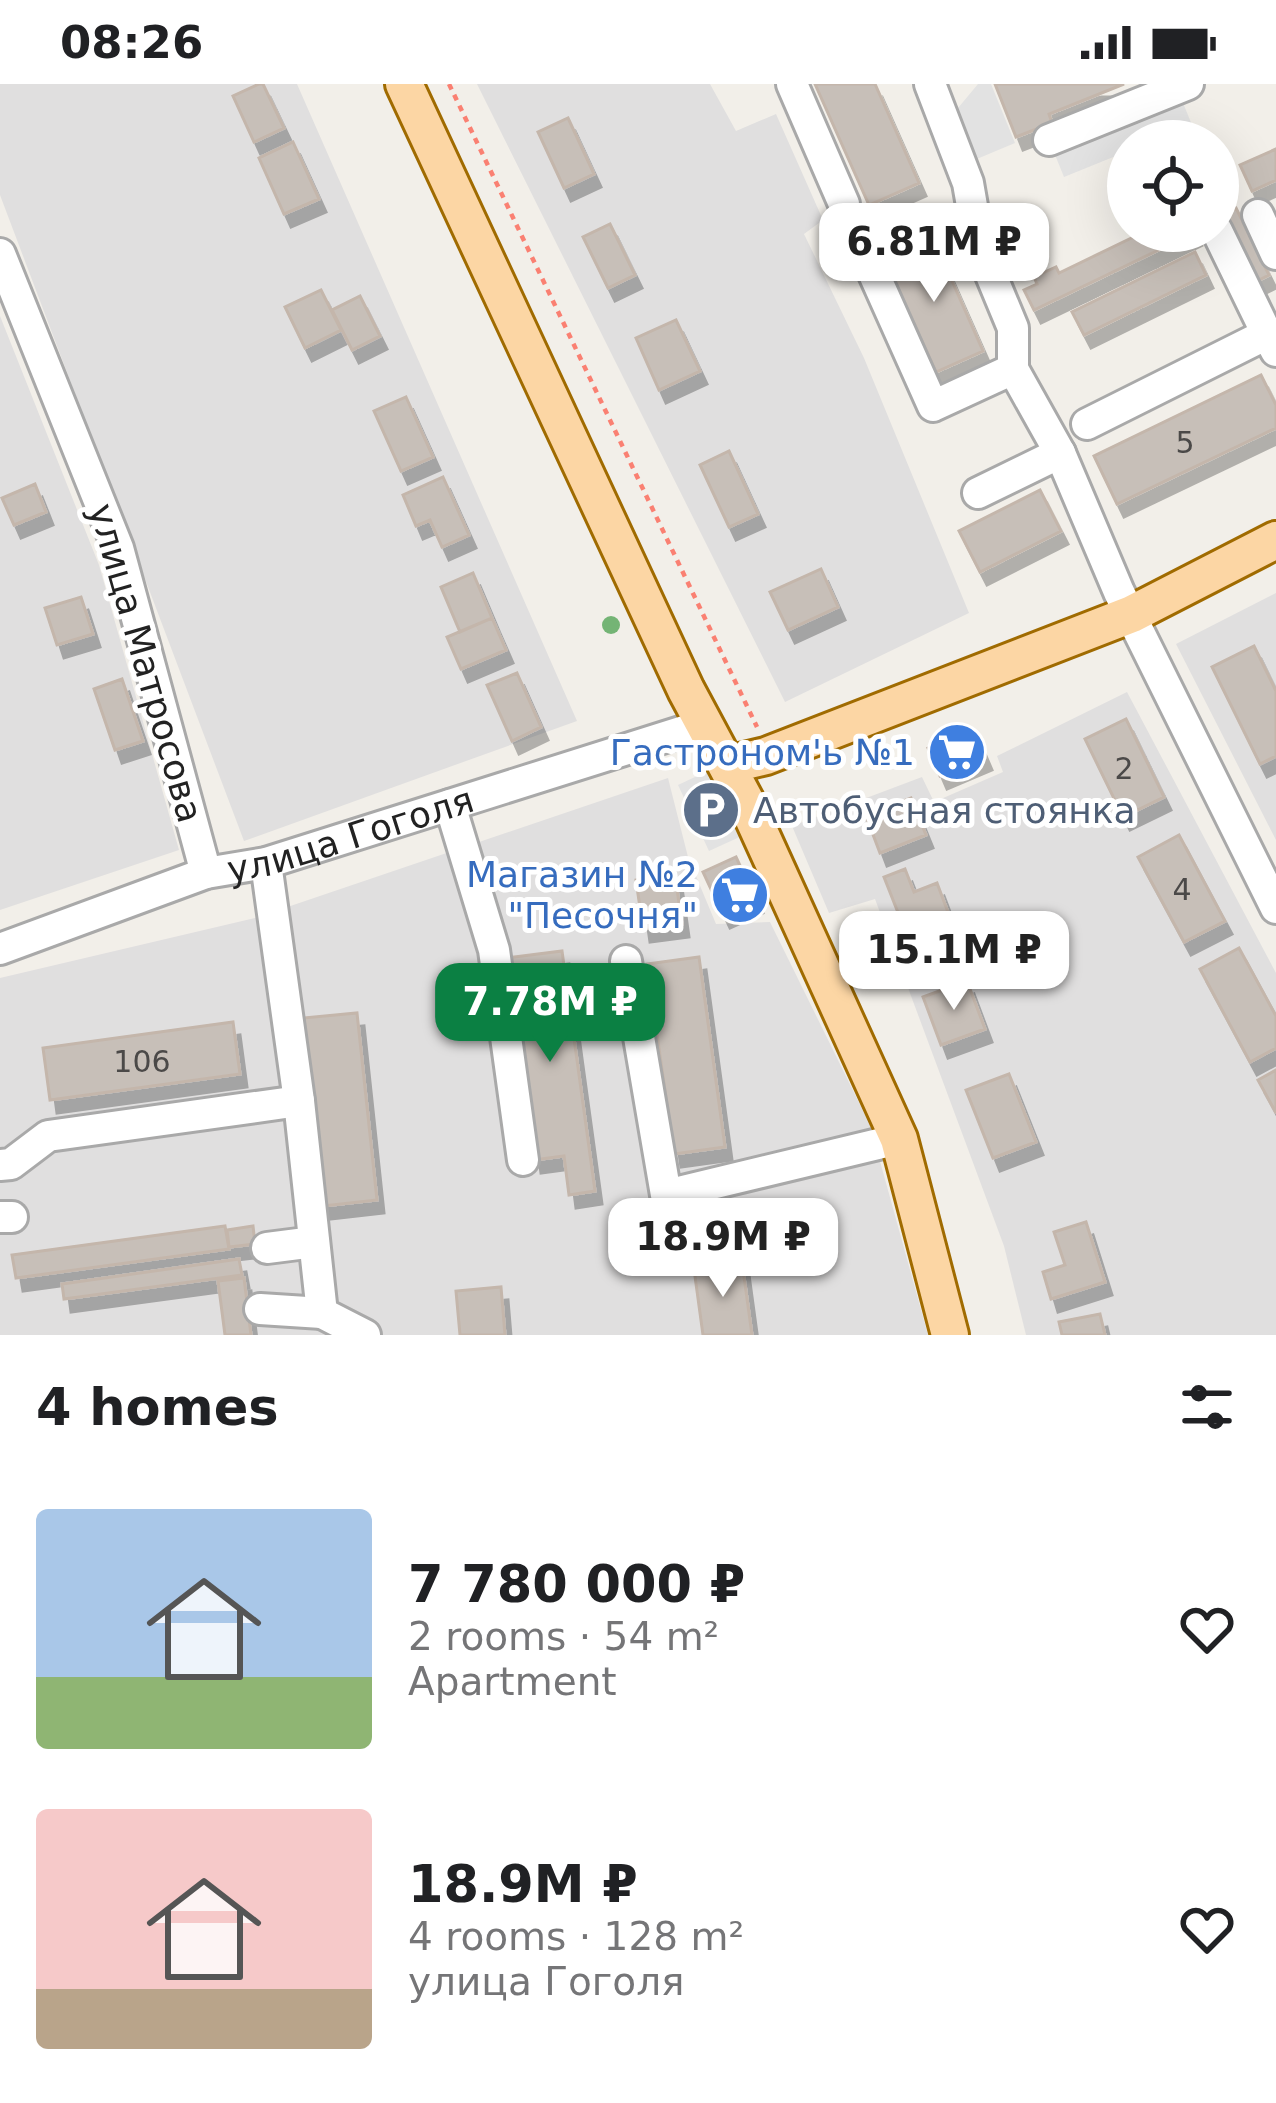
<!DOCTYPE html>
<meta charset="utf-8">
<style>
:root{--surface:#fff;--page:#f2f2f2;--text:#202124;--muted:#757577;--accent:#0b8043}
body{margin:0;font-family:"DejaVu Sans",sans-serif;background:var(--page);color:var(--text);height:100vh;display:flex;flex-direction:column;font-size:45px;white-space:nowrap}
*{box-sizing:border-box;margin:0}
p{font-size:39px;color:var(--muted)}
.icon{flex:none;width:66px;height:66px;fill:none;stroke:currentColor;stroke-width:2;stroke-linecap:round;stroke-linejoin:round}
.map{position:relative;height:1251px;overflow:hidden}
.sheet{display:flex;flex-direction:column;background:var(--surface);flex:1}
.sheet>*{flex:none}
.controls{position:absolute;left:1107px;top:36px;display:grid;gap:24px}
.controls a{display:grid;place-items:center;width:132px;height:132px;border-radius:50%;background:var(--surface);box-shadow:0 12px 48px #0002;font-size:60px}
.price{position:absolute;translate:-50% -102px;padding:0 27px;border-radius:24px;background:#fff;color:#222;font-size:39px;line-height:78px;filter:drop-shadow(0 3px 6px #0008)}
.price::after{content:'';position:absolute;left:50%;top:72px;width:36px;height:27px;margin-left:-18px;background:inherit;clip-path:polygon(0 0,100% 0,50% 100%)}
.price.on{background:var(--accent);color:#fff}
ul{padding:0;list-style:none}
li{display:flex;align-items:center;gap:36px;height:300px;padding:0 36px}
li span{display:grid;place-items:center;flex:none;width:336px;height:240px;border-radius:12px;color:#555}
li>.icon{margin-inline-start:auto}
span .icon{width:144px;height:144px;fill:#fffc;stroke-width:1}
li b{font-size:51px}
h2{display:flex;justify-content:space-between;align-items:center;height:144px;padding:0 36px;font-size:51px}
.status{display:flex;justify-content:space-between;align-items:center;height:84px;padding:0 60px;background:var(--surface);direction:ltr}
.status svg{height:33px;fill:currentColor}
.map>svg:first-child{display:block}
.residential{fill:#e0dfdf}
.parking{fill:#e2e2e2}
.building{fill:#c7bfb8;stroke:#c4b6ab;stroke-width:3;filter:url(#shadow)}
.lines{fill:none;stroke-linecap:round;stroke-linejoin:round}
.minor-casing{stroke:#a9a9a9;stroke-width:36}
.major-casing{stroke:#a06b00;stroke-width:42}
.path{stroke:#fa8072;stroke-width:4.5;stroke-dasharray:6 6;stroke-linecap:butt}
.minor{stroke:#fff;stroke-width:30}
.major{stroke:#fcd6a4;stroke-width:36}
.tree{fill:#74b475}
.labels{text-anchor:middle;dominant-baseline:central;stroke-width:10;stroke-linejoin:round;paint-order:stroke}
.number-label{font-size:30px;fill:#4b4948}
.street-label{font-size:36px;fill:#222;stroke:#fff}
.shop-label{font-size:36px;fill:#366cbe;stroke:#fff;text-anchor:end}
.service-label{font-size:36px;fill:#4e5e75;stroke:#fff;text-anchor:start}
</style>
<div class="status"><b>08:26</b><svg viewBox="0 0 49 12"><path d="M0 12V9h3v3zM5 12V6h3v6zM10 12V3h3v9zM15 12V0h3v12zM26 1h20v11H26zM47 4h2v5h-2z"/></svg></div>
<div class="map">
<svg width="1276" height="1251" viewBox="0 0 1276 1251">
<defs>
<filter id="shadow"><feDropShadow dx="7" dy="13" stdDeviation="0" flood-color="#0004"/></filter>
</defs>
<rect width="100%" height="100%" fill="#f2efe9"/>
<path class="residential" d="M 0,0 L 297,0 L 577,637 L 244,757 L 0,111 Z
M 477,0 L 710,0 L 736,47 L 776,30 L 823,136 L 804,150 L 864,274 L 969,529 L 785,618 Z
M 0,232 L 99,481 L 179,766 L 0,826 Z
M 1276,509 L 1276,756 L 1176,560 Z
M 1127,608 L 1276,889 L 1276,1251 L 1026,1251 L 1004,1162 L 875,815 L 829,829 L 792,742 L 922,693 L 934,718 L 1003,688 L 997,672 Z
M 668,694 L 688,773 L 716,840 L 770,838 L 870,1041 L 928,1251 L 0,1251 L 0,894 L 255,834 Z"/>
<path class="parking" d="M 978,0 L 991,0 L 1015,59 L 972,77 L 953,30 Z
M 1177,4 L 1192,41 L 1153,57 L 1128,57 L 1128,67 L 1064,93 L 1049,56 Z
M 712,685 L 744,751 L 709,767 L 678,701 Z"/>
<path class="building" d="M 259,0 L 263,0 L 284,44 L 254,58 L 233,12 Z
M 815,0 L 875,0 L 919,99 L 869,121 Z
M 995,0 L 1124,0 L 1049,30 L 1052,39 L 1016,53 Z
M 568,34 L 594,90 L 564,104 L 538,48 Z
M 293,58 L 319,115 L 284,130 L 259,74 Z
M 1276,65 L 1276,96 L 1252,107 L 1240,81 Z
M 1236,124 L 1269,191 L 1251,200 L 1218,134 Z
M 610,140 L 635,191 L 608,204 L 583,153 Z
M 1146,147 L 1196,148 L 1034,226 L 1024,206 L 1037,200 L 1034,193 L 1056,183 L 1059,189 Z
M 933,154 L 983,267 L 936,288 L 885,175 Z
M 1195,168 L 1206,191 L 1084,251 L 1072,228 Z
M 321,206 L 341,246 L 305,264 L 285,223 Z
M 360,212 L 380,252 L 352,266 L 332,226 Z
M 676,236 L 700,287 L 659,306 L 636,254 Z
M 1261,291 L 1276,321 L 1276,344 L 1117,420 L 1094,372 Z
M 406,313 L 433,373 L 401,387 L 374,327 Z
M 729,367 L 758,430 L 729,443 L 700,381 Z
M 443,393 L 469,451 L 442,463 L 430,436 L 416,442 L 403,411 Z
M 35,400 L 46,428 L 14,441 L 2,414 Z
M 1040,406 L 1061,447 L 980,488 L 959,447 Z
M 821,485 L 838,523 L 788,546 L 770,508 Z
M 473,489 L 492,534 L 460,548 L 441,503 Z
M 81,513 L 93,550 L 57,561 L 45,524 Z
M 492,534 L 506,566 L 461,585 L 447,553 Z
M 1254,562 L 1276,607 L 1276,672 L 1260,680 L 1212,583 Z
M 517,589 L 541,643 L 512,657 L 487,601 Z
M 122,595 L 143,657 L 115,666 L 94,605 Z
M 1126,635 L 1164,713 L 1123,733 L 1085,655 Z
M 973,645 L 985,673 L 940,692 L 928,664 Z
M 911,714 L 926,751 L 880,769 L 866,732 Z
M 1179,751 L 1225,837 L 1184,858 L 1138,773 Z
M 736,773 L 756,816 L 723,831 L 703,788 Z
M 905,785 L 914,808 L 937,799 L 955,847 L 912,864 L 884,793 Z
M 675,791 L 682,840 L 643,845 L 636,796 Z
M 1239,864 L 1276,932 L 1276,964 L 1250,978 L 1200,885 Z
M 562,867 L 595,1107 L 569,1111 L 564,1072 L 534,1076 L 506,874 Z
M 699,873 L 725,1063 L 674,1070 L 647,880 Z
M 967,897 L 985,945 L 941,961 L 923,913 Z
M 357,929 L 377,1116 L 323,1122 L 303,934 Z
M 233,938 L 240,990 L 50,1016 L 43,964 Z
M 1276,986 L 1276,1029 L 1258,996 Z
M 1009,990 L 1036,1058 L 993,1074 L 966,1006 Z
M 1086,1138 L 1105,1198 L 1051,1215 L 1043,1188 L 1065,1181 L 1054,1148 Z
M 225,1142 L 229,1165 L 16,1194 L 12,1171 Z
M 253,1142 L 255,1160 L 229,1163 L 227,1146 Z
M 239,1175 L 242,1191 L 64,1215 L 62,1200 Z
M 742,1178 L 752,1251 L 703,1251 L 694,1185 Z
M 244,1194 L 251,1251 L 225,1251 L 218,1197 Z
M 501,1203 L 505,1251 L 460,1251 L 456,1207 Z
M 1100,1230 L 1105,1251 L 1062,1251 L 1059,1238 Z"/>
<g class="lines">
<g class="minor-casing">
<g id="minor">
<path d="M 792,0 L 844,120"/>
<path d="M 930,0 L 968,99 L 979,162 L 1013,244 L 1013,285 L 1060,369 L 1119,508 L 1276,824"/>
<path d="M 1049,56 L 1188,0"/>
<path d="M 1258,131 L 1276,170"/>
<path d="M 1217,147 L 1267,250"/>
<path d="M 857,152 L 933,322 L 1013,285"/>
<path d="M 0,170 L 118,464 L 206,789"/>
<path d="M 1087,340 L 1267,250 L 1276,267"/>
<path d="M 978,409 L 1060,369"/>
<path d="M 450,721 L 494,866 L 523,1076"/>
<path d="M 266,779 L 299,1017 L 322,1229 L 365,1251"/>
<path id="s1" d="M 0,865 L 206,789 L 266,779 L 703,641"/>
<path d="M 626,877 L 666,1111 L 899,1055"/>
<path d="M 0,1081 L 11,1080 L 48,1052 L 299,1017"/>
<path d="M 0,1133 L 12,1133"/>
<path d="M 267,1164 L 314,1158"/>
<path d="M 260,1225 L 322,1229"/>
</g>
</g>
<g class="major-casing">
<path id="major" d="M 404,0 L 686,606 L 745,716 L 899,1055 L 950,1251
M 728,681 L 766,672 L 1132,530 L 1276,456"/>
</g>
<path class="path" d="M 449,0 L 757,643"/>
<use href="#minor" class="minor"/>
<use href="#major" class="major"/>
</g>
<circle class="tree" cx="611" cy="541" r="9"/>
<defs>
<g id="supermarket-disc" transform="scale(3)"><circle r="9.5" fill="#3f7fe0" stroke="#fff"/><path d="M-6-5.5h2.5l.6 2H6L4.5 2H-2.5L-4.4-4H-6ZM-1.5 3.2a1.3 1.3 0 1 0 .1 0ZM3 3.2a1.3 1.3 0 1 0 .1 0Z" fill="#fff"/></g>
<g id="parking-disc" transform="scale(3)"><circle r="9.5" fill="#5c6f8a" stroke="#fff"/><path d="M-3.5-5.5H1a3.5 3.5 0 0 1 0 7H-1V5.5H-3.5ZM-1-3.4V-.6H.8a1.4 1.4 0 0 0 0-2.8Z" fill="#fff"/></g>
</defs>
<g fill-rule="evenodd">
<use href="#supermarket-disc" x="957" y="668"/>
<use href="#parking-disc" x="711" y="726"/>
<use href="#supermarket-disc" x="740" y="811"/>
</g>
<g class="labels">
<g class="number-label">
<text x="1185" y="358">5</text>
<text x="1124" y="684">2</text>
<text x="1182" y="805">4</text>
<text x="142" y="977">106</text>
</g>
<g class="street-label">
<text transform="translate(146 579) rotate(74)">улица Матросова</text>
<text stroke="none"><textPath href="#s1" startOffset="369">улица Гоголя</textPath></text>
</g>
<g class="shop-label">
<text x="915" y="668">Гастроном'ь №1</text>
<text x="698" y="790">Магазин №2<tspan x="698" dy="41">"Песочня"</tspan></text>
</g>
<g class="service-label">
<text x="753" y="726">Автобусная стоянка</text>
</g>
</g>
</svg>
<div class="controls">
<a><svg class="icon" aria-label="locate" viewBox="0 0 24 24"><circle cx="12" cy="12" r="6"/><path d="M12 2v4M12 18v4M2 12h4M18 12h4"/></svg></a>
</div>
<b class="price" style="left:934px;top:221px">6.81M ₽</b>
<b class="price" style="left:954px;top:929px">15.1M ₽</b>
<b class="price on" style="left:550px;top:981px">7.78M ₽</b>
<b class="price" style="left:723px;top:1216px">18.9M ₽</b>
</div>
<section class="sheet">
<h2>4 homes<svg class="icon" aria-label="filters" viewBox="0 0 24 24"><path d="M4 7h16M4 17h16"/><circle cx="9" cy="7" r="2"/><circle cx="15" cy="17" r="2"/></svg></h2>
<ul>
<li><span style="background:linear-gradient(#a9c7e8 70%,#8fb573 0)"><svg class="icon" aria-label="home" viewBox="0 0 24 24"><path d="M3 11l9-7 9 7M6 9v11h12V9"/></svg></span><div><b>7 780 000 ₽</b><p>2 rooms · 54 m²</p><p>Apartment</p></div><svg class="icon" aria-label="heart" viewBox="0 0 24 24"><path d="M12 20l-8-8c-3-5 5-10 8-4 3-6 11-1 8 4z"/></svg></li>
<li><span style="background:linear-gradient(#f6c9c9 75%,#b9a48a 0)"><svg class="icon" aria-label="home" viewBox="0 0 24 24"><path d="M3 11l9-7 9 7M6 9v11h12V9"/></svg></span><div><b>18.9M ₽</b><p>4 rooms · 128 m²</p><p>улица Гоголя</p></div><svg class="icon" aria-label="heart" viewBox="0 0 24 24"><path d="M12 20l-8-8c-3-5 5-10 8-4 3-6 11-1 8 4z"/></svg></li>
</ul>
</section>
